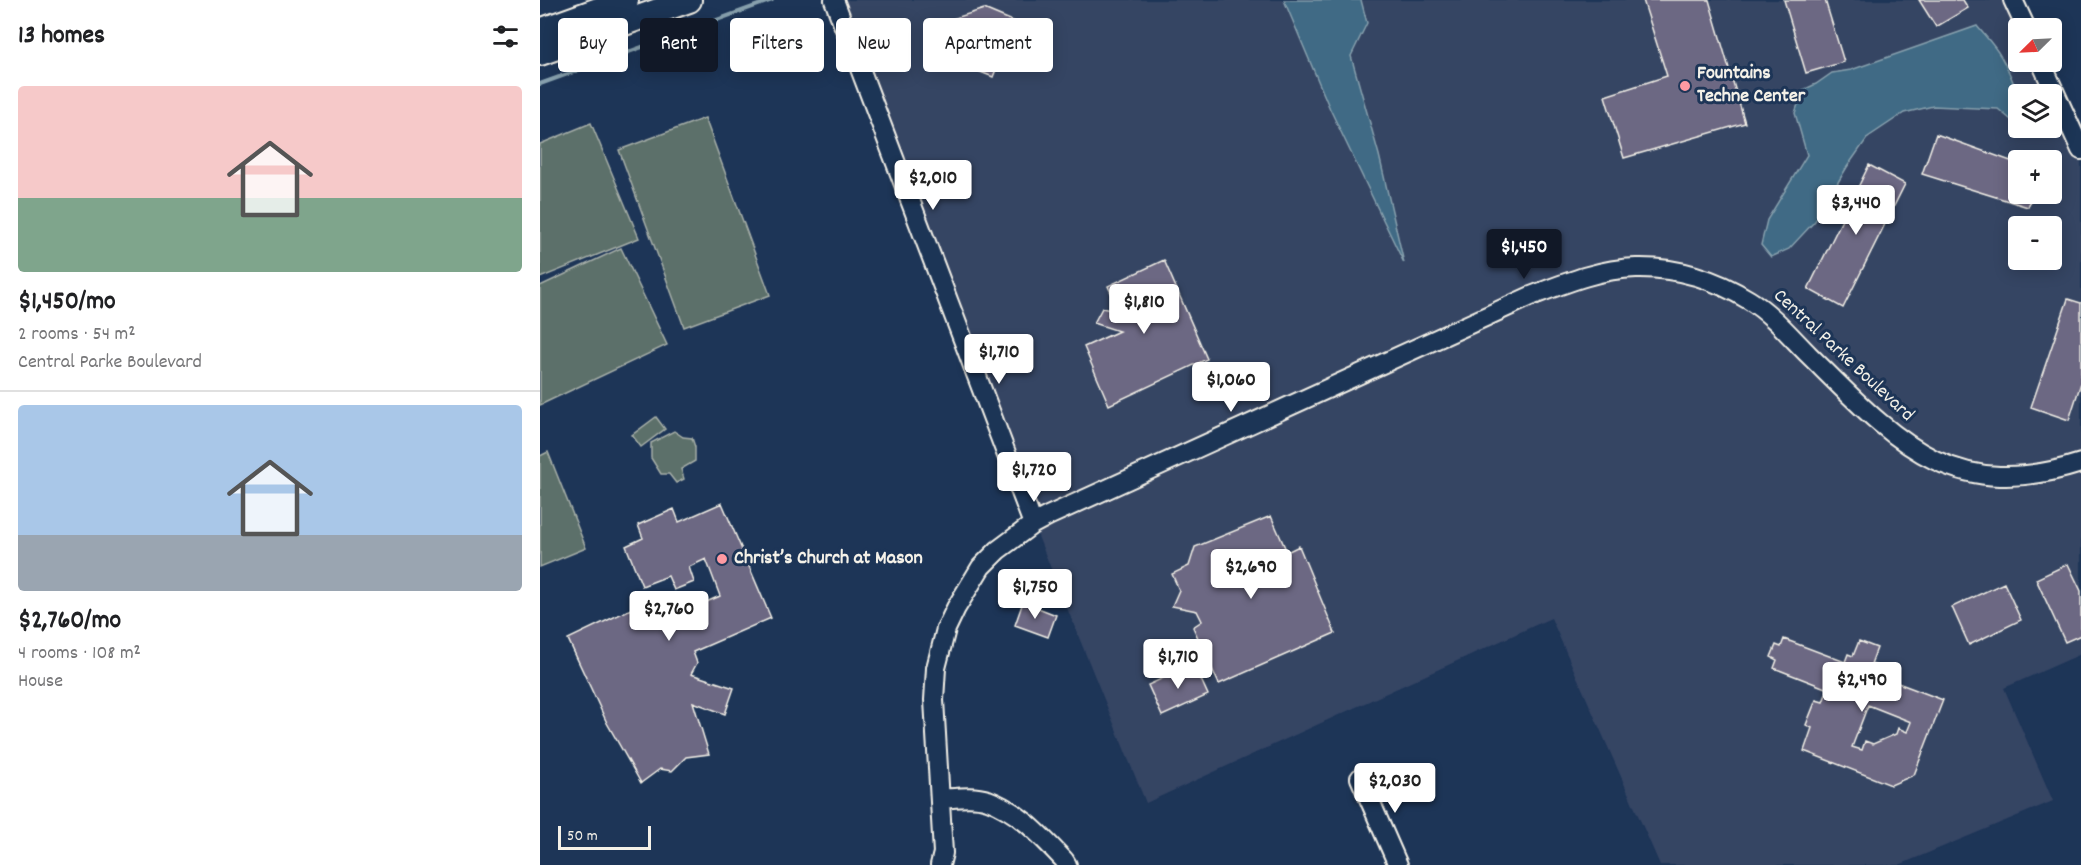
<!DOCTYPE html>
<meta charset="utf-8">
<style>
:root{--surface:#fff;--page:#f2f2f2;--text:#202124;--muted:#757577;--line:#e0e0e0;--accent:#111827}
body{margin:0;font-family:Dekko,sans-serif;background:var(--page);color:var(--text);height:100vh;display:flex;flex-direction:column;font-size:22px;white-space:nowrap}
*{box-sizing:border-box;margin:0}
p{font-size:20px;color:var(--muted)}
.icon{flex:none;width:33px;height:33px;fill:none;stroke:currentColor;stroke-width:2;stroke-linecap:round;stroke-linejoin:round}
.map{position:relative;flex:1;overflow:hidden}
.side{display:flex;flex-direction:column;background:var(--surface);width:540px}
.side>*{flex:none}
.banner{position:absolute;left:18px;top:18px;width:570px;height:54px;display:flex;gap:12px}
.needle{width:39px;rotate:246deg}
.fabs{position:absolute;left:1468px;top:18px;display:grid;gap:12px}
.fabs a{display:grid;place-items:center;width:54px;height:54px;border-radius:6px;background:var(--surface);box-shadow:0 3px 15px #0003;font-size:30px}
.scale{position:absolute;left:18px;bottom:15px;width:93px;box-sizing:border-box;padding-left:6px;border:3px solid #f4f1e8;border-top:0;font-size:16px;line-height:21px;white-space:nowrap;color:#f4f1e8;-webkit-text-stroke:4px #1d3557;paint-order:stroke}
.price{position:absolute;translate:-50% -51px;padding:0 14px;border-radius:6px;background:#fff;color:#222;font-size:20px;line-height:39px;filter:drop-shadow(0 2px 3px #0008)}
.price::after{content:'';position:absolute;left:50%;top:36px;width:18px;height:14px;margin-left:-9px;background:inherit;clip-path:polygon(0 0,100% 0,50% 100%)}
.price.current{background:var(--accent);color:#fff}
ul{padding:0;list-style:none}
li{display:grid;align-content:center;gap:12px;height:318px;padding:0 18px}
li+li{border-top:2px solid var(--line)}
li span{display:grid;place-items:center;height:186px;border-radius:6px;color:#555}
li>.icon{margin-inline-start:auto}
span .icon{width:108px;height:108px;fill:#fffc;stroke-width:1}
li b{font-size:26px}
h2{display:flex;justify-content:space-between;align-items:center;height:72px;padding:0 18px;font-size:26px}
.tag{padding:0 21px;border-radius:6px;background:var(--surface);box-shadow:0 3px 15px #0003;font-size:21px;line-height:54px}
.tag.current{background:var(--accent);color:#fff}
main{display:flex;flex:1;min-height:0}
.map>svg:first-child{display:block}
.built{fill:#354464;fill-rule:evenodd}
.green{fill:#5b6f6a;stroke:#a8b0a9;stroke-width:1.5}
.water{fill:#3f6a85;stroke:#87a0ad;stroke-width:1.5}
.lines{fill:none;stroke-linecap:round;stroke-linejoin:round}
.stream{stroke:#87a0ad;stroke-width:4}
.building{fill:#6c6783;stroke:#f4f1e8;stroke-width:1.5;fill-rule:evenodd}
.minor-casing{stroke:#f4f1e8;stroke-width:22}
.major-casing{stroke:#f4f1e8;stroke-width:28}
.minor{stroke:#1d3557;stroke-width:18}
.major{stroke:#1d3557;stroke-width:24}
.poi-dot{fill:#ff9aa2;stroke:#1d3557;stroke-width:2}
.labels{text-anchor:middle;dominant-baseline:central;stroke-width:6;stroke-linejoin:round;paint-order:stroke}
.poi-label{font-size:20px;font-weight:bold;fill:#f4f1e8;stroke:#1d3557;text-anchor:start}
.street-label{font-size:20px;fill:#f4f1e8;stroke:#1d3557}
</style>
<main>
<section class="side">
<h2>13 homes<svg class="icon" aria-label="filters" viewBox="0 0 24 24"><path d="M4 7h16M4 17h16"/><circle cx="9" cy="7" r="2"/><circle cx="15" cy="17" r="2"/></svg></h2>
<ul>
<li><span style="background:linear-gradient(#f6c9c9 60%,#7fa58c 0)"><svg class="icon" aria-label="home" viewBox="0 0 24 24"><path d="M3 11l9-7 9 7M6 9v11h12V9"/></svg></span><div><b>$1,450/mo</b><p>2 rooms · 54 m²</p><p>Central Parke Boulevard</p></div></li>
<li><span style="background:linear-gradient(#a9c7e8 70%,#9aa5b1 0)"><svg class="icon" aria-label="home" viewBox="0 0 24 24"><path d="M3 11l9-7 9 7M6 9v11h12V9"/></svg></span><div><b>$2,760/mo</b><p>4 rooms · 108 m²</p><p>House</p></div></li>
</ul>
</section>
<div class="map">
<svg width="1541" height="865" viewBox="0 0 1541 865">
<rect width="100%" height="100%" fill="#1d3557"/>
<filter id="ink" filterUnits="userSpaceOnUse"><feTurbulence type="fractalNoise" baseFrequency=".0167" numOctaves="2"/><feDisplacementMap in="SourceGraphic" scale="12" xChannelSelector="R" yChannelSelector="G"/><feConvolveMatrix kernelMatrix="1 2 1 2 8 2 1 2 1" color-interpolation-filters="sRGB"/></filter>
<g filter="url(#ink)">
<path class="built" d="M 294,0 L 1473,0 L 1479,28 L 1479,62 L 1501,62 L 1541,150 L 1541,654 L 1464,688 L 1513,801 L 1359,865 L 1120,865 L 1011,618 L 606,803 L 493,524 ZM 1479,94 L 1512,94 L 1512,128 L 1479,128 ZM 1479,160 L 1512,160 L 1512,194 L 1479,194 ZM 1479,226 L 1512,226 L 1512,260 L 1479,260 Z"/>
<path class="green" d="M 165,118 L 230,295 L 144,327 L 79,150 Z
M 51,123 L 99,238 L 0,278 L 0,144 Z
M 81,248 L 127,345 L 0,405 L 0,286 Z
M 116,417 L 125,429 L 101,447 L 92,435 Z
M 134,431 L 143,437 L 152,438 L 155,447 L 155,461 L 141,469 L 144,479 L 136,483 L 129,474 L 121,474 L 111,458 L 111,443 Z
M 8,452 L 46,548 L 0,567 L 0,456 Z"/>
<path class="water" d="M 744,0 L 821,0 L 827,23 L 811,56 L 839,155 L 864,263 L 790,109 Z
M 1437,26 C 1445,36 1455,46 1461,57 C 1469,71 1488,109 1476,124 L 1458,109 L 1393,106 L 1364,113 L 1328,137 L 1307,167 L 1275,221 L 1249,249 L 1231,257 L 1221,245 L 1227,220 L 1267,155 L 1255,113 L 1263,90 L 1276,84 L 1292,73 L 1311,70 Z"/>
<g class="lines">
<path class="stream" d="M 0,84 L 232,0"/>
</g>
<path class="building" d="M 1103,0 L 1169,0 L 1205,123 L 1084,158 L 1065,96 L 1127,76 Z
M 1244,0 L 1285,0 L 1304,62 L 1266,73 Z
M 1379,0 L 1423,0 L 1428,8 L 1396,27 Z
M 444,9 L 475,22 L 453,77 L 398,55 L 412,19 Z
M 1396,134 L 1479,164 L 1479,194 L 1493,194 L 1488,207 L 1382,174 Z
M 1329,165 L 1365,184 L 1303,308 L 1268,289 Z
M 624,260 L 667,359 L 569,405 L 544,347 L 579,331 L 554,323 L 562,308 L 580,312 L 568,286 Z
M 1528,299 L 1541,303 L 1541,383 L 1529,420 L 1491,407 Z
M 182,503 L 231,618 L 153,652 L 157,663 L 151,674 L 194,688 L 185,714 L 153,702 L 169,754 L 146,757 L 132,771 L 120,769 L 101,783 L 67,723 L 28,639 L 116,597 L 127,619 L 180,596 L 166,559 L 149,567 L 154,582 L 134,590 L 128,576 L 102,586 L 86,546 L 103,538 L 98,525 L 134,509 L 139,522 Z
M 731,516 L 747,552 L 759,546 L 795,633 L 679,684 L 653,627 L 662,621 L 657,611 L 632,606 L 639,590 L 632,574 L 649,566 L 655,547 Z
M 1528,564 L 1541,591 L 1541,635 L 1525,642 L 1496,579 Z
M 1464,583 L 1481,620 L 1429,645 L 1412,607 Z
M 483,602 L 516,615 L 508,637 L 475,625 Z
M 1244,639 L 1305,662 L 1308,654 L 1313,656 L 1319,641 L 1337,648 L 1331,664 L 1337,666 L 1334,674 L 1403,700 L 1374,775 L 1351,785 L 1264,751 L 1272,728 L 1266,725 L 1276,700 L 1283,702 L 1288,689 L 1234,668 L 1237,660 L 1231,657 L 1236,645 L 1241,647 ZM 1328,705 L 1371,722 L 1367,732 L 1358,728 L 1356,734 L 1333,744 L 1325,741 L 1322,750 L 1312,747 Z
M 654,664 L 668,695 L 622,716 L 608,685 Z"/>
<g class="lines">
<g class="minor-casing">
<path id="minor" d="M 294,0 L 493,524
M 1473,0 L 1486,28
M 1501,62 L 1541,150
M 820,778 L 858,865
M 401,799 C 416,798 433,795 448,800 C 480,812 501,836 524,860 L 527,865
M 400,865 L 403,853 L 394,700 L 396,668 L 406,629 L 416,608 L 441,567 L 458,550 L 493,524 L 508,516 L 991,296 C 1025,283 1059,269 1096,268 C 1136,267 1175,279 1209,300 C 1232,314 1250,336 1269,355 C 1355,440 1410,505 1541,463"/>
</g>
<g class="major-casing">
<path id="major" d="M 0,31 L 86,0
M 0,53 L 149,0"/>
</g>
<use href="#minor" class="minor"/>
<use href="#major" class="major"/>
</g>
</g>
<g class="poi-dot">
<circle cx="1145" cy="86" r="6"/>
<circle cx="182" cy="559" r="6"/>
</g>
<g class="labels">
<g class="poi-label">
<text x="1157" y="74">Fountains<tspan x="1157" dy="23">Techne Center</tspan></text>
<text x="194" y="559">Christ’s Church at Mason</text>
</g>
<g class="street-label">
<text transform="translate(1303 356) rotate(43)">Central Parke Boulevard</text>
</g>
</g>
</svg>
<div class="fabs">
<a><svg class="needle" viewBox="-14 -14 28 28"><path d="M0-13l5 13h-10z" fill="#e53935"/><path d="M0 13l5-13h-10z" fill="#757577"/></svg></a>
<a><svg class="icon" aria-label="layers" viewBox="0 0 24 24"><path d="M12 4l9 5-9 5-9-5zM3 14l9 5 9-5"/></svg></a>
<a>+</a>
<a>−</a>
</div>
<div class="scale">50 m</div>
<b class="price" style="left:393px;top:211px">$2,010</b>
<b class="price" style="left:1316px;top:236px">$3,440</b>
<b class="price current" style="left:984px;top:280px">$1,450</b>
<b class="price" style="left:604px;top:335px">$1,810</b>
<b class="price" style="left:459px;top:385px">$1,710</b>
<b class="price" style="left:691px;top:413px">$1,060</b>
<b class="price" style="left:494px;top:503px">$1,720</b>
<b class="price" style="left:711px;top:600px">$2,690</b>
<b class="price" style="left:495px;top:620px">$1,750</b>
<b class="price" style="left:129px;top:642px">$2,760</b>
<b class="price" style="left:638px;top:690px">$1,710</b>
<b class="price" style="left:1322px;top:713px">$2,490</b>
<b class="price" style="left:855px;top:814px">$2,030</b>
<div class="banner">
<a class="tag">Buy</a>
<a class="tag current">Rent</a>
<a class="tag">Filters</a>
<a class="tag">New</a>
<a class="tag">Apartment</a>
</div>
</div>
</main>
